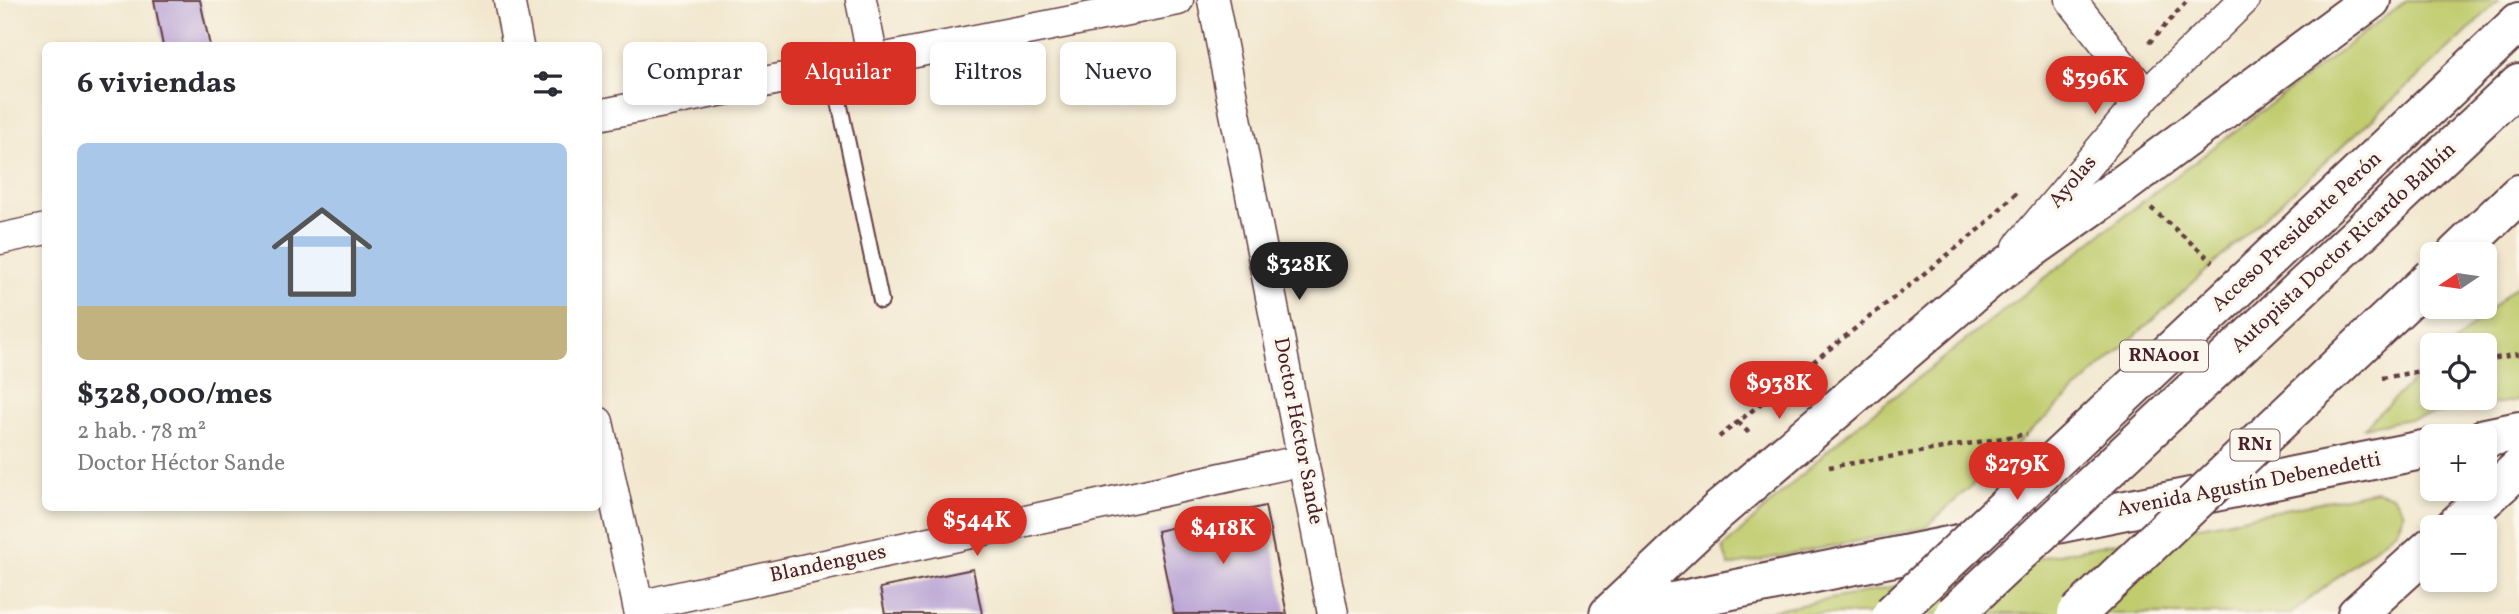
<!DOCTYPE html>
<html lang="es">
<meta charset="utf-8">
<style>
:root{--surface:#fff;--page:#f7f7f7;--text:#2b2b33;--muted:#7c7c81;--line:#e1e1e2;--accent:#d93025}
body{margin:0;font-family:Vollkorn,serif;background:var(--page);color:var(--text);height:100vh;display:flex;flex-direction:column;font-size:26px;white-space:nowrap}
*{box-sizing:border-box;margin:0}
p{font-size:23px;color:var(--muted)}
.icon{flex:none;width:38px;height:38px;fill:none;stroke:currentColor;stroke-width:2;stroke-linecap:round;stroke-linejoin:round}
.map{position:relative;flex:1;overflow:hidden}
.panel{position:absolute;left:42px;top:42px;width:560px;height:469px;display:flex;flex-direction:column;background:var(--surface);border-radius:10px;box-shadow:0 4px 10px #0003}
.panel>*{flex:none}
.guide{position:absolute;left:623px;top:42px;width:665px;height:63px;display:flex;gap:14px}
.needle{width:46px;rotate:257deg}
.tools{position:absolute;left:2420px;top:242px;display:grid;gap:14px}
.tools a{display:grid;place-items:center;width:77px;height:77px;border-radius:10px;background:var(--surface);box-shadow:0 4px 10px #0003;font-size:35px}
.price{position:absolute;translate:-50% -60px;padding:0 16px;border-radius:24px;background:var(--accent);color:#fff;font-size:23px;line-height:46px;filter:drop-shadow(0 2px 4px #0008)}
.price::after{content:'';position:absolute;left:50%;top:42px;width:21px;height:16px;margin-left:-10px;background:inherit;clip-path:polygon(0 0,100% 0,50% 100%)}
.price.selected{background:#222;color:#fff}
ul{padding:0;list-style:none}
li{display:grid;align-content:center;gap:14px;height:371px;padding:0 35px}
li+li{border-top:2px solid var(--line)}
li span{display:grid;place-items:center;height:217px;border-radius:10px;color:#555}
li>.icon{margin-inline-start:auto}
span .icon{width:126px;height:126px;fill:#fffc;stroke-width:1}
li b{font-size:30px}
h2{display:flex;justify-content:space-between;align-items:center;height:84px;padding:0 35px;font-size:30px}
.pill{padding:0 24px;border-radius:10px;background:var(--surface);box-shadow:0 4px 10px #0003;font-size:24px;line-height:63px}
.pill.selected{background:var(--accent);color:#fff}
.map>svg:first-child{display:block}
.green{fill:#c0cc6e;stroke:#85764c;stroke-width:2}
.building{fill:#b69fd3}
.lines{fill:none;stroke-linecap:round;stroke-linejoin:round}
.lane-casing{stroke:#633d43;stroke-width:18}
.street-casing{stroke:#633d43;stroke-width:33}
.secondary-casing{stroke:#633d43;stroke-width:42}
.highway-casing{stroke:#633d43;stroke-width:42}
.path{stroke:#633d43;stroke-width:4.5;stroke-dasharray:5 5;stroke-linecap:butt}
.lane{stroke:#fff;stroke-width:14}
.street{stroke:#fff;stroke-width:30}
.secondary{stroke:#fff;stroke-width:38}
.highway{stroke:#fff;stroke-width:38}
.highway-bridge-casing{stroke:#633d43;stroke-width:42;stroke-linecap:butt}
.highway-bridge{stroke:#fff;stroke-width:38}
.labels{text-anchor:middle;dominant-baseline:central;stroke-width:7;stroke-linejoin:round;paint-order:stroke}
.shield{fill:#fbf7ec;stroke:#7f6065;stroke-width:2}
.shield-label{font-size:19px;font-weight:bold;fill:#4a1f2b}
.street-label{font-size:21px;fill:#4a1f2b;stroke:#fbf7ec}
</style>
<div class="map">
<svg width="2519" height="614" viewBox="0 0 2519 614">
<rect width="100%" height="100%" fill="#fbf7ec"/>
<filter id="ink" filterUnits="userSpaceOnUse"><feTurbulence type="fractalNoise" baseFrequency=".0143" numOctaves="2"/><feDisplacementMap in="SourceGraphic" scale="14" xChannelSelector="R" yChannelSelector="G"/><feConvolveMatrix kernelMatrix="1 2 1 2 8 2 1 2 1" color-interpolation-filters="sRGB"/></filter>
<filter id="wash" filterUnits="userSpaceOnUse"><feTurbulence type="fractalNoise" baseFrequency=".00686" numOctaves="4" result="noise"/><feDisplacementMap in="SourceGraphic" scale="28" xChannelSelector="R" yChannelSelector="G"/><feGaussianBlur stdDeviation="1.57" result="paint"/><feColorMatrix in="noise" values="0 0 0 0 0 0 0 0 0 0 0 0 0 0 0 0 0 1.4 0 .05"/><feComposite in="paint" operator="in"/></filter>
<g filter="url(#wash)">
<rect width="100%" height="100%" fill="#f2e7ce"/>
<path class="green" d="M 2407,0 L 2498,0 L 2466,33 L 1925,528 L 1729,566 L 1723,548 L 1840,439 L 2134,208 Z
M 2519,283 L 2519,400 L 2364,427 L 2432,363 L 2432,397 L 2485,397 L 2485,345 L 2452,345 Z
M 2376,491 L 2393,496 L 2404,513 L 2397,530 L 2291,614 L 1755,614 Z"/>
<g id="blocks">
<path class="building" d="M 154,0 L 200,0 L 210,46 L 163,46 Z
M 1265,506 L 1287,614 L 1174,614 L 1157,531 Z
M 973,569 L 982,614 L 885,614 L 880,588 Z"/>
</g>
</g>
<g filter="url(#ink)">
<use href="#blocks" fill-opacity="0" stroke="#633d43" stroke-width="2"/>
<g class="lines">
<g class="lane-casing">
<path id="lane" d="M 832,68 L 881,301"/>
</g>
<g class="street-casing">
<path id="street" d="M 509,0 L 518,46
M 861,0 L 873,60
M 1213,0 L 1333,614
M 2071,0 L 2146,95
M 598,115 L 1178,0
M 0,239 L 46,229
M 2018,247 L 2146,95 L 2244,0
M 598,422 L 640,614
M 638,606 L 1304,460"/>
</g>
<g class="secondary-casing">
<path id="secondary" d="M 2485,438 L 2519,431
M 2454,527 L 2519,468
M 1609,614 L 1718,511 L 1993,276
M 1613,614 L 2432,448
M 2357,614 L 2432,546"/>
</g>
<g class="highway-casing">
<path id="highway" d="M 2437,100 L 2519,22
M 2470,130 L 2519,84
M 2456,254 L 2519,194
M 1993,276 L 2124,184 L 2371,0"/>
</g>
<path class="path" d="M 2149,43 L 2188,0
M 2151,208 L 2213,262
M 2485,360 L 2519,354
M 2382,378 L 2432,369
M 1738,422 L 1751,435
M 1719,437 L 1980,229 L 2018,191
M 1829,467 L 2027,434"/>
<use href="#lane" class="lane"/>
<use href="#street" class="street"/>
<use href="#secondary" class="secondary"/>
<use href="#highway" class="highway"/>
<g class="highway-bridge-casing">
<path id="highway-bridge" d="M 1892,614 L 2437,100
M 1954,614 L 2470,130
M 2077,614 L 2432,277"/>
</g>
<use href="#highway-bridge" class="highway-bridge"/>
</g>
</g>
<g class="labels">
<g class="shield">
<rect x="2120" y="340.5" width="88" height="31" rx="5"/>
<rect x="2230.5" y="429.5" width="49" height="31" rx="5"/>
</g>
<g class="shield-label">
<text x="2164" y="356">RNA001</text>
<text x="2255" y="445">RN1</text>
</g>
<g class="street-label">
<text transform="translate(2073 182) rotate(-50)">Ayolas</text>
<text transform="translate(2297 232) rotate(-43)">Acceso Presidente Perón</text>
<text transform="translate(2344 248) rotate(-43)">Autopista Doctor Ricardo Balbín</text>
<text transform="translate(1298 431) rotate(79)">Doctor Héctor Sande</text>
<text transform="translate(2249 485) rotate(-11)">Avenida Agustín Debenedetti</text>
<text transform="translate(828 564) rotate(-12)">Blandengues</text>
</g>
</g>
</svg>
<div class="tools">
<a><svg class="needle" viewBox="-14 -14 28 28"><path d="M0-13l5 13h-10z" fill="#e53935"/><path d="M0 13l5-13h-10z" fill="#7c7c81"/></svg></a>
<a><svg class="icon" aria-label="locate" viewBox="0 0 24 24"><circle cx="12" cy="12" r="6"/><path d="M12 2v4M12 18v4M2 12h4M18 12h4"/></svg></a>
<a>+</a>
<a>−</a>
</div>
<b class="price" style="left:2095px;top:116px">$396K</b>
<b class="price selected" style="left:1299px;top:302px">$328K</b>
<b class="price" style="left:1779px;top:421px">$938K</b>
<b class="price" style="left:2017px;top:502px">$279K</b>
<b class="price" style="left:977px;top:558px">$544K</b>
<b class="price" style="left:1223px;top:566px">$418K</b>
<div class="guide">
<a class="pill">Comprar</a>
<a class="pill selected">Alquilar</a>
<a class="pill">Filtros</a>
<a class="pill">Nuevo</a>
</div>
<section class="panel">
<h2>6 viviendas<svg class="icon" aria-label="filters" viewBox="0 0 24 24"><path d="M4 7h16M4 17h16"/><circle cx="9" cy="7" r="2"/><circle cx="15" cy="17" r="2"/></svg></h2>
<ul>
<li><span style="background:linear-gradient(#a9c7e8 75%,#c2b280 0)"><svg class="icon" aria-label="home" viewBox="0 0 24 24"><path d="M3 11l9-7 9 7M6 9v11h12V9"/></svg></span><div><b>$328,000/mes</b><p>2 hab. · 78 m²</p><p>Doctor Héctor Sande</p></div></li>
</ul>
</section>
</div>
